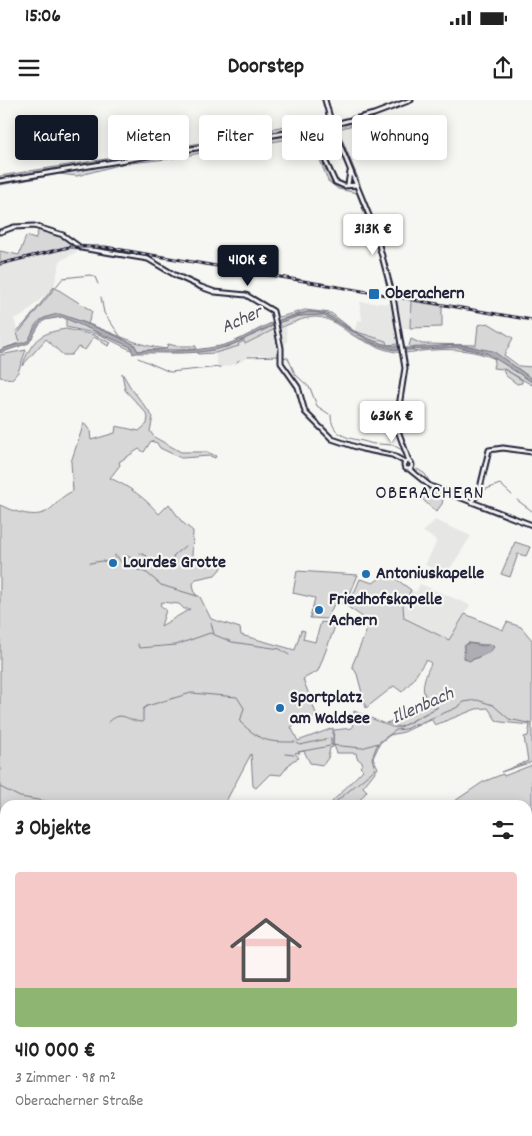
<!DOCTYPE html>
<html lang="de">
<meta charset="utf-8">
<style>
:root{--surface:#fff;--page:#f2f2f2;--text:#222;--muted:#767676;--accent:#111827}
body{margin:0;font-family:Dekko,sans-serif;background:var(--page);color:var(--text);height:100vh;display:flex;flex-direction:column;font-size:19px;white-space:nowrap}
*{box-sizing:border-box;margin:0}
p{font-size:16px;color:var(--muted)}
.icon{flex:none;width:28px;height:28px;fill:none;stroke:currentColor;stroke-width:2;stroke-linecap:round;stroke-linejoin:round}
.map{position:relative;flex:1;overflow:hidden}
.panel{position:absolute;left:0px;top:700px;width:532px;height:336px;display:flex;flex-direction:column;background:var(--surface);border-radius:15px 15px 0 0;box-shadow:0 2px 12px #0003}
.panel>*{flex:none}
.banner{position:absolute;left:15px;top:15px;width:502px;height:45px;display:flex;gap:10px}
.price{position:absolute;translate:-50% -42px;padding:0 11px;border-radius:5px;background:#fff;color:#222;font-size:16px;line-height:32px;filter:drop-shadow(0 1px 2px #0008)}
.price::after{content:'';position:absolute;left:50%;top:30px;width:15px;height:11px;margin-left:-8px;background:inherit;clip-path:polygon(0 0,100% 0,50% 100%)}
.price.current{background:var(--accent);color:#fff}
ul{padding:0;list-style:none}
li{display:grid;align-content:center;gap:10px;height:265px;padding:0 15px}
li span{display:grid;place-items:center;height:155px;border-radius:5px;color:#555}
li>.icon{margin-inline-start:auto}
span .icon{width:90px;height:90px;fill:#fffc;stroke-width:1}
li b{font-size:21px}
h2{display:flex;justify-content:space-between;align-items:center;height:60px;padding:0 15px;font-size:21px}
.chip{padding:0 18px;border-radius:5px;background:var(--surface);box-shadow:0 2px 12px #0003;font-size:18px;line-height:45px}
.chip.current{background:var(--accent);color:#fff}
.status{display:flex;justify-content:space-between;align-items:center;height:35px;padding:0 25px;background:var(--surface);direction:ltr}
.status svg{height:14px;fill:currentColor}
header{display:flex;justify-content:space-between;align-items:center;height:65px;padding:0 15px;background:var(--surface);font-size:22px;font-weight:800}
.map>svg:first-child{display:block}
.built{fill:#e6e6e4}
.green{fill:#d7d7d7;stroke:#7c7c89;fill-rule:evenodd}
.water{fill:#adadb3;stroke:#757583}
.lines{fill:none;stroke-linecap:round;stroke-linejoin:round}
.stream{stroke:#757583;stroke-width:1}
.tertiary-casing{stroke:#22223b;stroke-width:7}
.secondary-casing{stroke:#22223b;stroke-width:7}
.tertiary{stroke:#f6f6f2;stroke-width:3}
.secondary{stroke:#f6f6f2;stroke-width:3}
.rail-casing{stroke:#22223b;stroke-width:3}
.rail{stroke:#f6f6f2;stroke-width:1;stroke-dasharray:4;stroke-linecap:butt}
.secondary-bridge-casing{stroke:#22223b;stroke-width:7;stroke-linecap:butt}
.secondary-bridge{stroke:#f6f6f2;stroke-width:3}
.poi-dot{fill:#1f6fb2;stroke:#f6f6f2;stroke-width:2}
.labels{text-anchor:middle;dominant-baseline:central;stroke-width:4.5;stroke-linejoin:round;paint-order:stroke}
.poi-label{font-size:18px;font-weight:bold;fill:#22223b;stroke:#f6f6f2;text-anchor:start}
.water-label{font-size:19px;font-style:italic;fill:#535365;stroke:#f6f6f2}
.quarter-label{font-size:20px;letter-spacing:1px;fill:#22223b;stroke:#f6f6f2}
</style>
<div class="status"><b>15:06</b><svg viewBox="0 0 49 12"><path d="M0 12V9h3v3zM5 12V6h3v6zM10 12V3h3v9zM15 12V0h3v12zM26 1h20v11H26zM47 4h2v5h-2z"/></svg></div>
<header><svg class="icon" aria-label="menu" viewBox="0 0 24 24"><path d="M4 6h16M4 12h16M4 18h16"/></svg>Doorstep<svg class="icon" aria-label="share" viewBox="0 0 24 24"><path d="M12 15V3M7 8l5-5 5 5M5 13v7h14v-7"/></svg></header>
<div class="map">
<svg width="532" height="1036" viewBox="0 0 532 1036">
<rect width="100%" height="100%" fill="#f6f6f2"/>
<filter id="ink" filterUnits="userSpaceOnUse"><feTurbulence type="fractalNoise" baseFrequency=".02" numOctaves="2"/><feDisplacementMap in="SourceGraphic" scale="10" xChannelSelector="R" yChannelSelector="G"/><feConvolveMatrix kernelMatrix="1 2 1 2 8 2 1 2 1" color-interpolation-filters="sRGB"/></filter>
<g filter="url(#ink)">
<path class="built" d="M 76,147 L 78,151 L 60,161 L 54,187 L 21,217 L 14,218 L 20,241 L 10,244 L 10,247 L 0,249 L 0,165 L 59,149 Z
M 396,198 L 411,201 L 410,228 L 398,229 L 401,244 L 387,245 L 354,231 L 358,220 L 362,221 L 360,202 L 397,204 Z
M 286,225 L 287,240 L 285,246 L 279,247 L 279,255 L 253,255 L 236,264 L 218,268 L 215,253 L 238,246 L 238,244 L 244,241 L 246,244 L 266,232 Z
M 435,420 L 471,436 L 446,475 L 425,465 L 436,443 L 435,439 L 423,432 Z
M 420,484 L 470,505 L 449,540 L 404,518 L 403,506 L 411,490 L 416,492 Z"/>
<path class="green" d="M 374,16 L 373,20 L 338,29 L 359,81 L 335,26 Z
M 326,20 L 330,22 L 271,34 L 274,28 Z
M 266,29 L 269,30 L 270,34 L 0,80 L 0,76 C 88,61 178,50 266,29 Z
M 305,33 L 313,38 L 332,80 L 341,87 L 356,88 L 377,139 L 389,184 L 357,93 L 338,89 L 328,81 L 312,39 L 306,36 L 272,42 L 272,38 Z
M 267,38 L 271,38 L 269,41 L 167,59 L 122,64 L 77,76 L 59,74 L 0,85 L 0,83 L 22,78 Z
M 39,129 L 64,137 L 74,145 L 0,163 L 0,151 L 19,155 L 26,136 L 35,139 Z
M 54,187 L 92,211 L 88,224 C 114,233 138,246 166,249 L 168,244 L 176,246 L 196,246 L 196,249 C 175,251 157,248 138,251 L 134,244 C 113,237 56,201 37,223 C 32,228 33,235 29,240 C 24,247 8,248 0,250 L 18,243 L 20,241 L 16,231 C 26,226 44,197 54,187 Z
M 411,201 L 442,206 L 442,227 L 410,228 Z
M 305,210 L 331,213 L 354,231 L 386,241 L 387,245 L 399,244 L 400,247 C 383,246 364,238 349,228 C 341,222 333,215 323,213 C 307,209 291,216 277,221 L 276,218 Z
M 317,214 C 330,216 338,223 349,231 C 363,241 384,249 401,251 L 402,253 C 384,251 370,244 354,236 C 342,229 331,217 316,217 C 303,217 291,224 279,228 L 278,223 L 293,217 Z
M 66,218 L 129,245 L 133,251 L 98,234 L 66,227 Z
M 488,223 L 513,238 L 504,255 L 519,266 L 532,267 L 532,279 C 508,261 489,247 459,245 C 447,245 417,250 409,246 L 411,239 L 422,244 L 476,245 L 478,225 Z
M 275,225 L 275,229 L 245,244 L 244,241 L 238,244 L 239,246 L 215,253 L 198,254 L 198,251 L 227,247 Z
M 66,229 L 94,235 L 111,243 L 108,246 L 94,237 L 85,250 L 78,247 L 71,255 L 63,255 L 46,239 L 22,266 C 32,241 38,233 66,229 Z
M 458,247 L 492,255 L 532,282 L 532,285 L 504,269 L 522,280 L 522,283 L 517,284 L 505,275 L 503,269 L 493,268 L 495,259 C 467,246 435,249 405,253 L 405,250 Z
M 26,250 L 18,272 L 12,279 L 0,277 L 0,255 Z
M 122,273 L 131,288 L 153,317 L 150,331 L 154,337 L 181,352 L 207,352 L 216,356 L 215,358 L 210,356 L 181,358 L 160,348 L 157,343 L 151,341 L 144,352 L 139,349 L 119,362 L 120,365 L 110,378 C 130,387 145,398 159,414 L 169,404 L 182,422 L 193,431 L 192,456 L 223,466 L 215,475 L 196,479 L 193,484 L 195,494 L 200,497 L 211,519 L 240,528 L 241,535 L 295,550 L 301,530 L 305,531 L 303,539 L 315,542 L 321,522 L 336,524 L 318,571 L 303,579 L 317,616 L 291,627 L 298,641 L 333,628 L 333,647 L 330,648 L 328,658 L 323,665 L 310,663 L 304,651 L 295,653 L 299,658 L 292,661 L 281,675 L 270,674 L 256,688 L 253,686 L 251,654 L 224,705 L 5,705 L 5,877 L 2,871 L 0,872 L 0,405 C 13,411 36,420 49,410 C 60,402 58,398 73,391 L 71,362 L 84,323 L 90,331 L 91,340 L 115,333 L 116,326 L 139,331 L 147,324 L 148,317 L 146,313 L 125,290 ZM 162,502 L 179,504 L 184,509 L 190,509 L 161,526 L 166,510 L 160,505 Z
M 429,389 L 444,395 L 442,404 L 436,412 L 420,397 Z
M 515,442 L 530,447 L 526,456 L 518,454 L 510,477 L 501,474 Z
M 297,471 L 358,475 L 346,503 L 334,504 L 327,519 L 310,518 L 315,498 L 293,493 Z
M 388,473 L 411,490 L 403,506 L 404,518 L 449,540 L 465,514 L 503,530 L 507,522 L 521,527 L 532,540 L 532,662 L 501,672 L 528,661 L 524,637 L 528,636 L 530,625 L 501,622 L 496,620 L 488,608 L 476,609 L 435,625 L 431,619 L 404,632 L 390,635 L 380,643 L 373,658 L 378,668 L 363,687 L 367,691 L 356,705 L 329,705 L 363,670 L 360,667 L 363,663 L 357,658 L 356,653 L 337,653 L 333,643 L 334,630 L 352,628 L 354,611 L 392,627 L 399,628 L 438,607 L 400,627 L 386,623 L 413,614 L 430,602 C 418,593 425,575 431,564 L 429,561 L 425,561 L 413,580 L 402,592 L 394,586 L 366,608 L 357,574 L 352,566 L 370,522 L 348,507 L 360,479 L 373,483 ZM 468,543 L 487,545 L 490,552 L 472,560 L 464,554 L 464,547 Z
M 532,665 L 532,715 L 528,721 L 528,705 L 449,705 L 483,682 L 503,674 L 504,676 Z
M 532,722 L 532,781 L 528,786 L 528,728 Z
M 0,915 L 5,926 L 5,970 L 0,972 Z"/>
<path class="water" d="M 308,212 C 329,212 336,221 353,231 C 368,239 384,246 401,247 L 401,251 L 373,243 L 323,215 L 299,216 L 278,223 L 277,221 Z
M 59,214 C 66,215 129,240 134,245 C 135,246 136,249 138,251 C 150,249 161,252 173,251 C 188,251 205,249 220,246 C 239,242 256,229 274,222 L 275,225 C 257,231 242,242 225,247 C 197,256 165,252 136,253 L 133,254 L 131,247 L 62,217 L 45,220 L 40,224 L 29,243 L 0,253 L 0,250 L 28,241 C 36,225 39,217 59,214 Z
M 459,245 L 493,251 L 532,279 L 532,282 L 485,252 L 458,247 L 405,250 L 404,248 Z
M 468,543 L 483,546 L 491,544 L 494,547 L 490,552 L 469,561 L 464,558 L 464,546 Z"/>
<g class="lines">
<path class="stream" d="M 101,197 L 104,213 L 123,240
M 19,232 L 63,178 L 90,175 L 95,177 L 98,184
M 248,257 L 279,256
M 283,257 L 288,258 L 295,274 L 310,288 L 317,306 L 329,314
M 138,258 L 170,272 L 220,267
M 237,262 L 239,260
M 331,315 C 331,335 347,338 363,341 C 368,342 370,344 375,344
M 379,344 L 393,345 L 402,350
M 417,369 L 425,374 L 430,383
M 453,391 L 463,392
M 481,391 L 500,384 L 512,395
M 517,400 L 532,411
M 140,453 L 147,456 L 144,459 L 146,462
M 125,455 C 139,462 158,469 172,461 L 174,455 L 185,446
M 117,456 L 123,465 L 147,473 L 161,485 L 197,496
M 115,459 L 115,455
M 90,463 L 102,461 L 112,463 L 115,460
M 211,523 L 214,534
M 138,544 L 139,548 L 176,545 L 210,533 L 232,542 L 280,549 L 289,555
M 108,623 C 122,608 127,622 143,622 L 143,609 L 147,606 L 191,593 L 237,597 L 244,608 L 240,622 C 262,642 266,642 295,642
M 297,643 L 300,645 L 331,638 L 331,645 L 362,648 L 378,643 L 396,630 L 405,629 L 456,608 L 464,602 L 477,600 L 493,605 L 509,619 L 532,624
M 285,654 L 294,655
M 299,654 L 298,652 L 330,646
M 0,687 L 20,697 L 68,705
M 332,705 L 375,669 L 372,658 L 378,643
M 0,790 L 5,795
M 0,987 L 5,986
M 356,1031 L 358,1036
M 18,1036 L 23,1031"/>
<g class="tertiary-casing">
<path id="tertiary" d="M 0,132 L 14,127 L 34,126 L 63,135 L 81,148 L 148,159 L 175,175 L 201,187 L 215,192 L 246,195 L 273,211 L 281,248 L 281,263 L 298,287 L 305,312 L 332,339 L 362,349 L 392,355 L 405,362
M 472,401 L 479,392 L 489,350 L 503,348 L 532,352
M 0,973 L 5,972"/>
</g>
<g class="secondary-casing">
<path id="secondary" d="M 325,0 L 332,25 L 375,130 L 393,197 L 405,268 L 396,325 L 409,361
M 339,23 L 374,14 L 411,0
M 316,29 L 316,40 L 335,82 L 344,86 L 357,85
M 305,32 L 316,39
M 0,81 L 327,26
M 348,84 L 350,72
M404 365a4 4 0 1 1 8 0a4 4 0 1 1-8 0Z
M 409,369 L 430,386 L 532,425
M 528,725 L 532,719
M 360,1031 L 362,1036
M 3,1036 L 7,1031"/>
</g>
<use href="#tertiary" class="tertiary"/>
<use href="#secondary" class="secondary"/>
<g class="rail-casing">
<path id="rail" d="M 0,164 L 69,147 L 105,147 L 532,220"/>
</g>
<use href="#rail" class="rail"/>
<g class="secondary-bridge-casing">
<path id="secondary-bridge" d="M 327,26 L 339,23"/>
</g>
<use href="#secondary-bridge" class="secondary-bridge"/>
</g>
</g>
<g class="poi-dot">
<rect x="368" y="188" width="12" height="12" rx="2.5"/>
<circle cx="113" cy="463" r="5"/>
<circle cx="366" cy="474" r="5"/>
<circle cx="319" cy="510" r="5"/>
<circle cx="280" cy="608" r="5"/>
</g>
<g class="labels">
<g class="poi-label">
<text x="385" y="194">Oberachern</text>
<text x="123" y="463">Lourdes Grotte</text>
<text x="376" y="474">Antoniuskapelle</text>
<text x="329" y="500">Friedhofskapelle<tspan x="329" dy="21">Achern</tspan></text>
<text x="290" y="598">Sportplatz<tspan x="290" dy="21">am Waldsee</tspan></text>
</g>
<g class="water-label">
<text transform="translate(242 221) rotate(-24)">Acher</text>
<text transform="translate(423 607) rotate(-24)">Illenbach</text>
</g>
<g class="quarter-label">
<text x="430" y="394">OBERACHERN</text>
</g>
</g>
</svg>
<b class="price" style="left:373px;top:156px">313K €</b>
<b class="price current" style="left:248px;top:187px">410K €</b>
<b class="price" style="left:392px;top:343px">636K €</b>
<div class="banner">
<a class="chip current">Kaufen</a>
<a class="chip">Mieten</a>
<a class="chip">Filter</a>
<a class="chip">Neu</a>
<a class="chip">Wohnung</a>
</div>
<section class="panel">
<h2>3 Objekte<svg class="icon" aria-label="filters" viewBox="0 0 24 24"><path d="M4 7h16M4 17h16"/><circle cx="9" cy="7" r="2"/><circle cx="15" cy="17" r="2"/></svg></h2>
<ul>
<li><span style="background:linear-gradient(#f6c9c9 75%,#8fb573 0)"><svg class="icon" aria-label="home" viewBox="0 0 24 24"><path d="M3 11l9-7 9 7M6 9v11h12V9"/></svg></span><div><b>410 000 €</b><p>3 Zimmer · 98 m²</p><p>Oberacherner Straße</p></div></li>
</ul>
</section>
</div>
